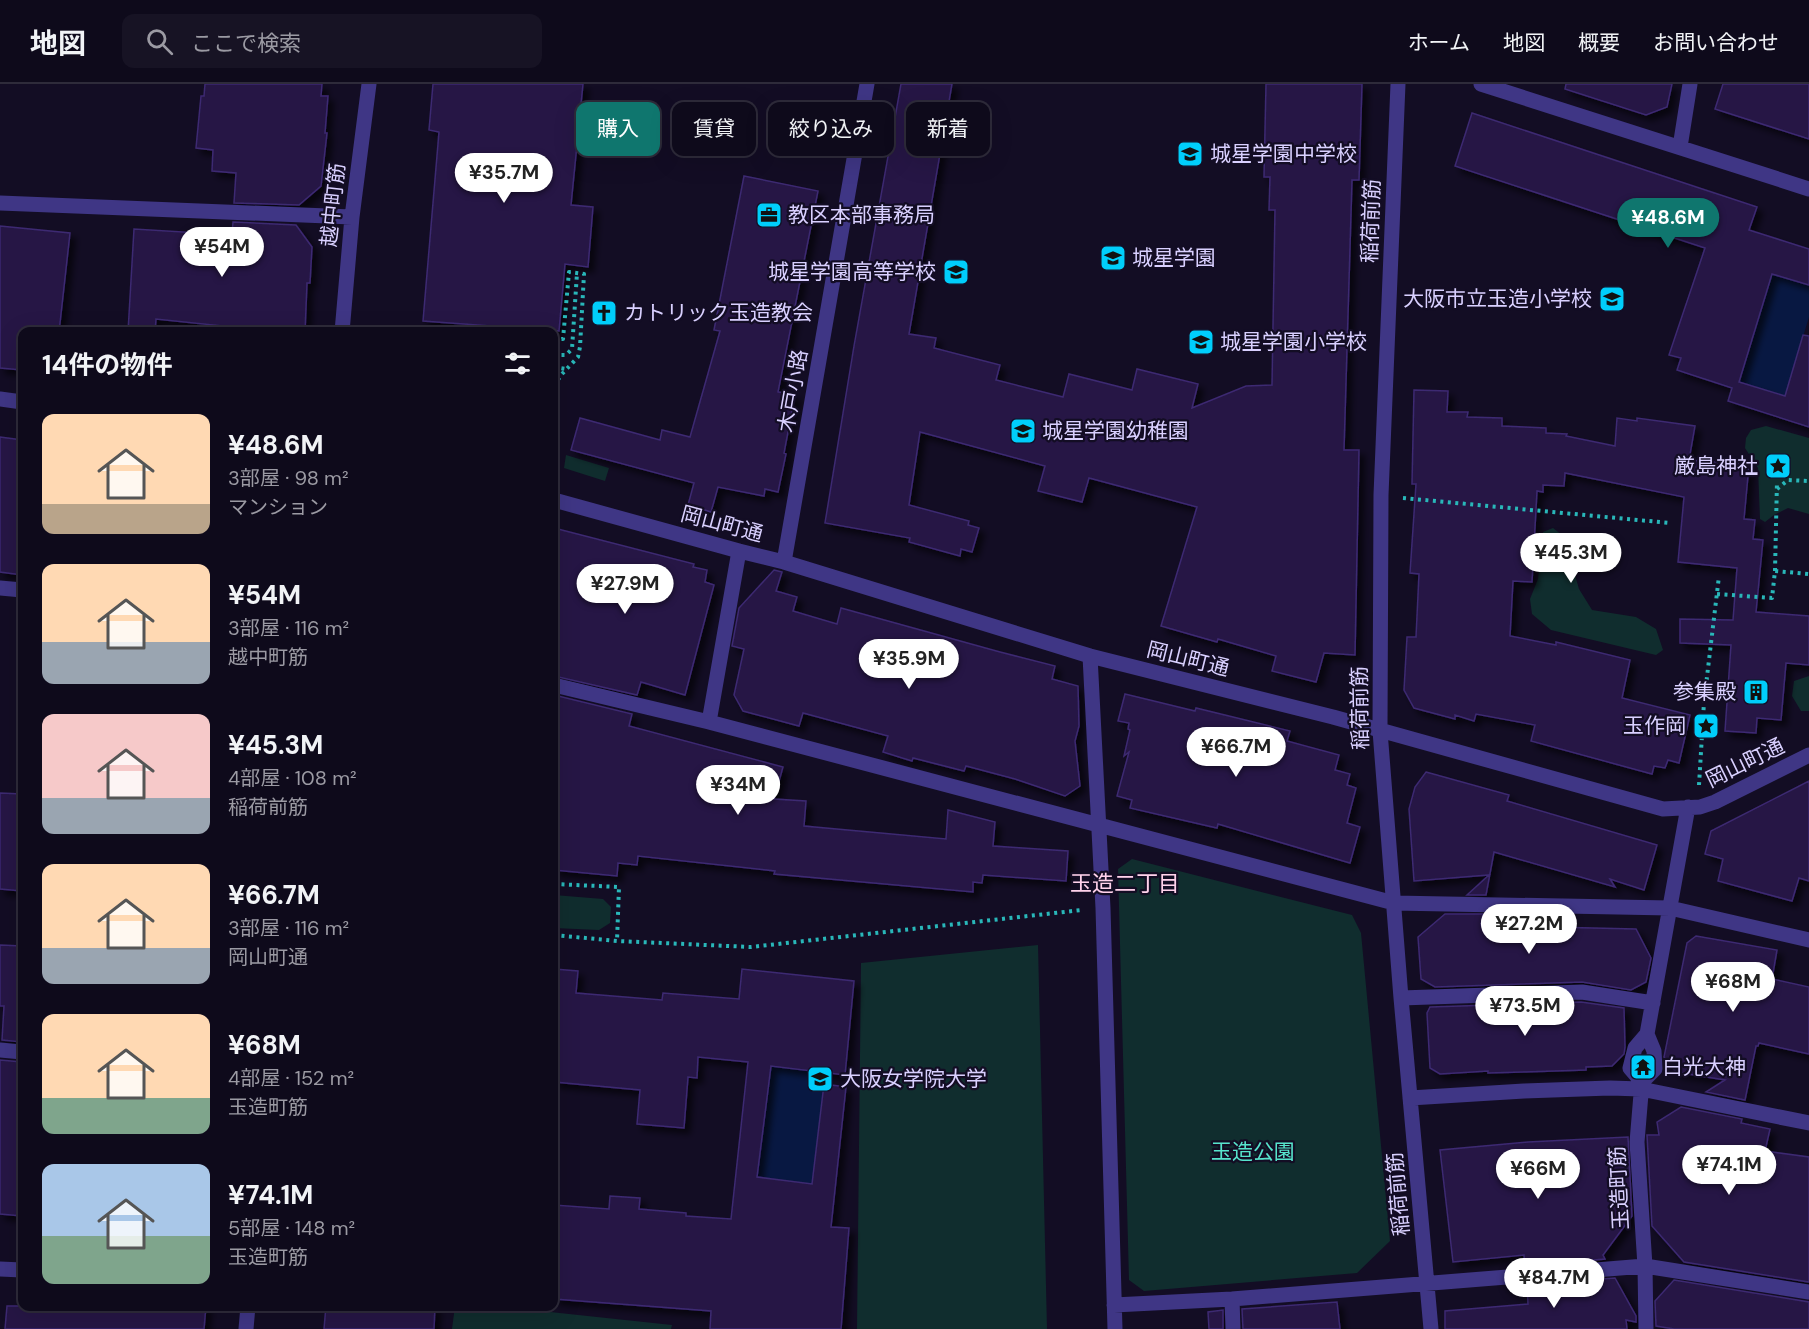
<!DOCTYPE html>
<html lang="ja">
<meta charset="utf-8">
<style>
:root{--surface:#0e0a1b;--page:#171324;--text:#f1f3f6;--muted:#9b9aa3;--line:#2e2b3a;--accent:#0f766e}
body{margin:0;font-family:"DM Sans","Noto Sans JP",sans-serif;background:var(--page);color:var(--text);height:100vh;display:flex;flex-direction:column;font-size:22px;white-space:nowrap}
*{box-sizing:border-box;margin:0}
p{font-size:20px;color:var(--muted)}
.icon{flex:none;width:33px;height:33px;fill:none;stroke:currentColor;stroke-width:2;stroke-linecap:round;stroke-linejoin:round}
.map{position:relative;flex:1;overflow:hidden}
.drawer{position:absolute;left:18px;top:243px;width:540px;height:984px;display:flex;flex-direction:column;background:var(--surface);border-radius:12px;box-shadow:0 6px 24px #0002,0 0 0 2px var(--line)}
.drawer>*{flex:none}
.banner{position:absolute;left:576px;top:18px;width:570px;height:54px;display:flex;gap:12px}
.price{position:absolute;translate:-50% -51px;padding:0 14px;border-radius:21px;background:#fff;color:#222;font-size:20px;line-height:39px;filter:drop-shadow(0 2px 3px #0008)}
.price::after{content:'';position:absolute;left:50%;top:36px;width:18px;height:14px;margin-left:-9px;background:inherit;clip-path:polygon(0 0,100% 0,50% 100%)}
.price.selected{background:var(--accent);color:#fff}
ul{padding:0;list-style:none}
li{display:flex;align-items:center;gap:18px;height:150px;padding:0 24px}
li span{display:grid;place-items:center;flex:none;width:168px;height:120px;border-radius:12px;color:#555}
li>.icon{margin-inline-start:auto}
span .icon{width:72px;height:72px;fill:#fffc;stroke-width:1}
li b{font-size:26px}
h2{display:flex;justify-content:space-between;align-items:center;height:72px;padding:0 24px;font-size:26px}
.chip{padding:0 21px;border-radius:12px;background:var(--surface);box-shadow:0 6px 24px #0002,0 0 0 2px var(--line);font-size:21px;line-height:54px}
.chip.selected{background:var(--accent);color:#fff}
header{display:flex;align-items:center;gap:36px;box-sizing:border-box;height:84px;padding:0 30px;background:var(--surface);border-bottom:2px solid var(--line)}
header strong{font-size:28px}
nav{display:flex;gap:33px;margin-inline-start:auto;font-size:21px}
.search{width:420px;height:54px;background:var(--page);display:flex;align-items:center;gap:15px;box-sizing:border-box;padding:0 21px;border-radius:12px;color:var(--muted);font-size:22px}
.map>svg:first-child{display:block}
.green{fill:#102d2e}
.water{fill:#081842}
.building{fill:#251845;stroke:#3d2972;stroke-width:1.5;filter:url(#shadow)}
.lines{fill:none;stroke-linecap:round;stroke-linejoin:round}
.path{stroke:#29b7b9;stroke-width:4;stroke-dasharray:3 4.5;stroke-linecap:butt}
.minor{stroke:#3f3685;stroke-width:15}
.labels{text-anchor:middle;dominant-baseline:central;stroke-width:4.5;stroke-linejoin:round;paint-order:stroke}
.poi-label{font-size:21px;fill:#d9d0ff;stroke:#130d24;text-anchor:start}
.street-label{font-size:21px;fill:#d9d0ff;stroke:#130d24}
.park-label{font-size:21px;fill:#57e4cc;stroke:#130d24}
.neighbourhood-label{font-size:22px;fill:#ffd2eb;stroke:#130d24}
</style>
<header>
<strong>地図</strong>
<div class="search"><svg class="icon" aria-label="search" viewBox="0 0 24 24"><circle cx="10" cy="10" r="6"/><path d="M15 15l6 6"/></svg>ここで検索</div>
<nav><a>ホーム</a><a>地図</a><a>概要</a><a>お問い合わせ</a></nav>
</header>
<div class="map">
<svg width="1809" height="1245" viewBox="0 0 1809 1245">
<defs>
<filter id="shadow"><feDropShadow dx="5.5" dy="5.5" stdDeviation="3" flood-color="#0009"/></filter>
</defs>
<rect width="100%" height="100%" fill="#130d24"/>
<path class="green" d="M 1766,342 L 1809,354 L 1809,430 L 1788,424 L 1774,431 L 1765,438 L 1760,435 L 1758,384 L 1745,364 L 1746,354 L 1751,346 Z
M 566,371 L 609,384 L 605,397 L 564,384 Z
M 1553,444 L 1567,455 L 1572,481 L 1579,505 L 1592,526 L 1636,533 L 1656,545 L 1663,566 L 1656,571 L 1551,546 L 1532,530 L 1530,515 L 1538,495 L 1543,448 Z
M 1809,592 L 1809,627 L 1801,627 L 1792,612 L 1794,597 Z
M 1132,775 L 1352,831 L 1361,849 L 1390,1157 L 1357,1189 L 1144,1207 L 1129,1196 L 1118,785 Z
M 554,811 L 603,815 L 611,823 L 610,839 L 599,846 L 554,844 Z
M 1038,861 L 1047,1245 L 857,1245 L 861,879 Z
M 455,1222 L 503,1223 L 672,1241 L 671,1245 L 452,1245 Z"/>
<path class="water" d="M 1772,190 L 1809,201 L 1809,233 L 1785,312 L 1739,298 Z
M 771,982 L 826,988 L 812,1100 L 757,1093 Z"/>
<path class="building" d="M 205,0 L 322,0 L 321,12 L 328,12 L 325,49 L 327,49 L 321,102 L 299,121 L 234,119 L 236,89 L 212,87 L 213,66 L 196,64 L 201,12 L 204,12 Z
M 433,0 L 583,0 L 571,121 L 593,123 L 588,183 L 565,180 L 559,247 L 423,237 L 439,48 L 429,46 Z
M 901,0 L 952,0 L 909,250 L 936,254 L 934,264 L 1000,281 L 996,296 L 1063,313 L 1069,290 L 1132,306 L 1137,285 L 1198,300 L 1192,324 L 1246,302 L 1272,301 L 1275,126 L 1269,126 L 1270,93 L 1264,93 L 1266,0 L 1362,0 L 1359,96 L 1352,96 L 1344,366 L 1359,366 L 1355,571 L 1324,569 L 1316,598 L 1272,587 L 1276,572 L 1218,555 L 1217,558 L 1161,542 L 1197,423 L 1089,394 L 1082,418 L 1038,407 L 1045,382 L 920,348 L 909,421 L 969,437 L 968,441 L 979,444 L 972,468 L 961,465 L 960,472 L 909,458 L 910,454 L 825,439 L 854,262 Z
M 1566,0 L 1672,0 L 1667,23 L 1646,31 L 1565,5 Z
M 1723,0 L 1809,0 L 1809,55 L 1715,25 Z
M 1472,29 L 1757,123 L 1749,146 L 1809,165 L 1809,201 L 1772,190 L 1739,298 L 1785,312 L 1803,251 L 1809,252 L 1809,343 L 1728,317 L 1732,304 L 1677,286 L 1681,274 L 1669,271 L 1705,164 L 1455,82 Z
M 744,92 L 818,107 L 778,308 L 795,311 L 784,369 L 786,370 L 778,408 L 765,405 L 764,412 L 718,403 L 711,428 L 688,421 L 694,399 L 571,366 L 580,334 L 660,356 L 662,346 L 690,353 L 720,247 L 714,246 Z
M 233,138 L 296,141 L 312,163 L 310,199 L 307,199 L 305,248 L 281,248 L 156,235 L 155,248 L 128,248 L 134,145 L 232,151 Z
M 0,142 L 70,149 L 59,248 L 22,248 L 22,286 L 0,284 Z
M 1414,306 L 1448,307 L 1447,328 L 1468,328 L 1467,333 L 1502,334 L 1502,342 L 1546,344 L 1546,349 L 1567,350 L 1566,352 L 1615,362 L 1617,334 L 1637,337 L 1637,334 L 1695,342 L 1689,376 L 1749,381 L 1744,435 L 1755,436 L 1753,455 L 1763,456 L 1756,528 L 1809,532 L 1809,581 L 1786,579 L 1781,636 L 1757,634 L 1756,649 L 1725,647 L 1731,561 L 1680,559 L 1680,535 L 1733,536 L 1737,484 L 1678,478 L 1684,413 L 1565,389 L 1564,402 L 1543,401 L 1543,408 L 1537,407 L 1532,498 L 1513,497 L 1510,552 L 1556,561 L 1556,558 L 1630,576 L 1622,614 L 1690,631 L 1679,679 L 1668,676 L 1665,684 L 1654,682 L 1652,690 L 1531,657 L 1535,641 L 1476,630 L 1474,637 L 1455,631 L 1455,635 L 1414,624 L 1404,606 L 1407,553 L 1416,553 L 1419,490 L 1410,489 L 1416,400 L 1412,400 Z
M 0,353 L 22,356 L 22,491 L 0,488 Z
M 554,444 L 694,480 L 693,483 L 707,486 L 705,498 L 714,501 L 685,611 L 641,598 L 637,611 L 554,592 Z
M 774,486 L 782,488 L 776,507 L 797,513 L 793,527 L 837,540 L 841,524 L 1000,568 L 1055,582 L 1052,595 L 1078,602 L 1079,642 L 1075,657 L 1080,702 L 1065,712 L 1015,695 L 966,682 L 964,687 L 913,674 L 912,677 L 883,668 L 888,652 L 803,629 L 799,642 L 743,627 L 734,611 L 744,565 L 732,562 L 739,524 Z
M 1125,610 L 1195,627 L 1196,624 L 1290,647 L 1287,657 L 1339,671 L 1335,686 L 1350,690 L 1347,701 L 1356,704 L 1347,739 L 1360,743 L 1350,779 L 1218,740 L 1217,744 L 1130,724 L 1132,716 L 1117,712 L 1129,668 L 1124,672 L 1130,646 L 1128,645 L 1129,639 L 1118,637 Z
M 554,611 L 632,630 L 629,642 L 783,683 L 774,715 L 806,717 L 804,742 L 946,755 L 948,726 L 995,738 L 993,762 L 1068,767 L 1066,797 L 983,791 L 982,799 L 973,798 L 973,808 L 774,790 L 775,787 L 638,772 L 637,781 L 618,779 L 617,792 L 554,786 Z
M 1426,688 L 1509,711 L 1507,717 L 1657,761 L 1644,806 L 1610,795 L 1615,803 L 1494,768 L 1486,811 L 1467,811 L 1489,791 L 1414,797 L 1409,725 L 1415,703 Z
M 1809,697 L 1809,797 L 1799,794 L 1792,817 L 1718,797 L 1723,775 L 1705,770 L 1711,747 Z
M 0,709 L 22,710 L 22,807 L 0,805 Z
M 1445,830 L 1483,830 L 1481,841 L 1518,840 L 1518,842 L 1549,842 L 1549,843 L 1636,845 L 1651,874 L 1646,898 L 1631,906 L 1582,898 L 1435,903 L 1421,895 L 1418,853 Z
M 1696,852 L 1777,866 L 1772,895 L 1809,903 L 1809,970 L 1759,959 L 1758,962 L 1756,962 L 1745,1016 L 1706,1008 L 1725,996 L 1676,988 L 1664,973 L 1687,859 Z
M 0,861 L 22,862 L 22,958 L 2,956 L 4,922 L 0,922 Z
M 554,885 L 578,887 L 576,909 L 662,916 L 663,909 L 739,915 L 742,885 L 854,897 L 845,991 L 771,982 L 757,1093 L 812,1100 L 824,1000 L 846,1003 L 831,1143 L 849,1144 L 841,1245 L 710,1245 L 711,1227 L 554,1215 L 554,1121 L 609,1125 L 610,1112 L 640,1114 L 639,1125 L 686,1129 L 686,1132 L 731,1135 L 748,978 L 698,973 L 697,994 L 688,993 L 684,1044 L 637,1040 L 640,1006 L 554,998 Z
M 1581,918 L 1624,924 L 1625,963 L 1624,970 L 1612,982 L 1586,983 L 1586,986 L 1488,989 L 1488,987 L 1440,990 L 1430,984 L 1427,929 L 1430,923 Z
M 0,976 L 22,978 L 22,1132 L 0,1130 Z
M 1681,1023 L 1742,1035 L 1741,1039 L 1770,1045 L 1765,1067 L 1809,1073 L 1809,1198 L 1684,1178 L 1652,1142 L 1647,1051 L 1659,1051 L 1657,1038 Z
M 1628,1053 L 1632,1132 L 1603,1171 L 1605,1175 L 1525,1182 L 1524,1171 L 1453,1178 L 1440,1066 L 1528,1058 Z
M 1615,1194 L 1636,1232 L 1636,1238 L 1626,1236 L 1627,1245 L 1445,1245 L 1445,1227 L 1528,1220 L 1527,1201 Z
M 1674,1196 L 1809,1218 L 1809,1245 L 1674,1245 L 1656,1242 L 1655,1217 Z
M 1337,1218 L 1340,1245 L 1243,1245 L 1242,1225 Z
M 7,1222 L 206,1222 L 204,1245 L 5,1245 Z
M 326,1222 L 435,1222 L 434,1245 L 324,1245 Z
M 1223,1226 L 1223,1245 L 1209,1245 L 1208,1228 Z"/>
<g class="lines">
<path class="path" d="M 488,248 L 489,242
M 554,255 L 563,255 L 569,188 L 584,190 L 580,263 L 578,273 L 561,291 L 554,302
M 554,271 L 566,271 L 572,265 L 577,189
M 554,283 L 566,285
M 1777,405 L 1788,396 L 1809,397
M 1403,414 L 1670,439
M 1775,487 L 1777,397
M 1717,510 L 1772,514 L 1775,487 L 1809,490
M 1699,701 L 1704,618 L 1719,492
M 554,800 L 619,803 L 617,857
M 554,851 L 617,857 L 751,863 L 1082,826"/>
<path class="minor" d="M 1398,0 L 1381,411 L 1380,647 L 1401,914 L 1431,1245
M 1481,0 L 1809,105
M 1680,63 L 1690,0
M 0,119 L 352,133
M 342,248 L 352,133 L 369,0
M 0,315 L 22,318
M 554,416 L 739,467 L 784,478 L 1090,572 L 1333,633 L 1663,725 L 1700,723 L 1715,718 L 1809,671
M 784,478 L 867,0
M 0,504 L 22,506
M 1090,572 L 1103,824 L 1115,1245
M 554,601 L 709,638 L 1394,819 L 1670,824 L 1809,856
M 709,638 L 739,467
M 1401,914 L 1582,908 L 1653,919
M 0,966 L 22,968
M 1642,998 L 1630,984 L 1635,964 L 1647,950 L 1688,723
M 1642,998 L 1637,1058 L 1645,1182 L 1646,1245
M 1642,998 L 1655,985 L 1654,967 L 1647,950
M 1410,1014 L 1524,1007 L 1610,1004 L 1641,1005 L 1809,1039
M 0,1185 L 22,1186
M 1232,1215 L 1233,1245
M 1114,1221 L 1232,1215 L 1645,1182 L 1809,1208
M 246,1245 L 248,1222"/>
</g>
<defs>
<g id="school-square" transform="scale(1.35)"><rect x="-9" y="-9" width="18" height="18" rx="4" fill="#00cefb" stroke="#130d24"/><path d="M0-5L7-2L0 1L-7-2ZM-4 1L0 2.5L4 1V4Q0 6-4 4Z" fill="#111"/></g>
<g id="office-square" transform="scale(1.35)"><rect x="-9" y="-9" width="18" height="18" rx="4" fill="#00cefb" stroke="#130d24"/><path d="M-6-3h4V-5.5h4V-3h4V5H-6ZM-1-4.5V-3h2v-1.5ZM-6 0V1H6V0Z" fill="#111"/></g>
<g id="church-square" transform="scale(1.35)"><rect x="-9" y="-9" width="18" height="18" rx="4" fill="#00cefb" stroke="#130d24"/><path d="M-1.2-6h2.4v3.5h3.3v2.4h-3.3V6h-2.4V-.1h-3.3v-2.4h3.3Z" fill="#111"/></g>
<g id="sight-square" transform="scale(1.35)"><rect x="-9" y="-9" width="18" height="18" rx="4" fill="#00cefb" stroke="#130d24"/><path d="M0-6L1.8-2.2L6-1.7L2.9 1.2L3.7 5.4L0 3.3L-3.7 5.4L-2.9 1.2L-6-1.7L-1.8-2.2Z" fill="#111"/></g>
<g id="building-square" transform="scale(1.35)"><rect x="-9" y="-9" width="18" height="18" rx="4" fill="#00cefb" stroke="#130d24"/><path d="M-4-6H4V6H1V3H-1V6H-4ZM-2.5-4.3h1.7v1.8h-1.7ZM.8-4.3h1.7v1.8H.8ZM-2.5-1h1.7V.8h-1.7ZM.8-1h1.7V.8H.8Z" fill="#111"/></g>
<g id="temple-square" transform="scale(1.35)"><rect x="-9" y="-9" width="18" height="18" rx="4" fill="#00cefb" stroke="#130d24"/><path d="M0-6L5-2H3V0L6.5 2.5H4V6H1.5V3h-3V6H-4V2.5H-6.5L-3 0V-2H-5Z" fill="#111"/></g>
<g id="university-square" transform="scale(1.35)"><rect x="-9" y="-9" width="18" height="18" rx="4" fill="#00cefb" stroke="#130d24"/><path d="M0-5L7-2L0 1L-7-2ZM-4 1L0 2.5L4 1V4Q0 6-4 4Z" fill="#111"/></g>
</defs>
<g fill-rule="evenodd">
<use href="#school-square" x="1190" y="70"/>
<use href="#office-square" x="769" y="131"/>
<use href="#school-square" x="1113" y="174"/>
<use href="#school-square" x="956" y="188"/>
<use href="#school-square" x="1612" y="215"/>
<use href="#church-square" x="604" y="229"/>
<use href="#school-square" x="1201" y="258"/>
<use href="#school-square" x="1023" y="347"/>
<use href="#sight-square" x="1778" y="382"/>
<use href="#building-square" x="1756" y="608"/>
<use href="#sight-square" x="1706" y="642"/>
<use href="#temple-square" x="1643" y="983"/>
<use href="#university-square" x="820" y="995"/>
</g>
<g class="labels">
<g class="poi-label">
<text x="1210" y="70">城星学園中学校</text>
<text x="788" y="131">教区本部事務局</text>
<text x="1132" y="174">城星学園</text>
<text x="936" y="188" text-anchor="end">城星学園高等学校</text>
<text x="1592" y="215" text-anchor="end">大阪市立玉造小学校</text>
<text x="624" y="229">カトリック玉造教会</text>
<text x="1220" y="258">城星学園小学校</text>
<text x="1042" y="347">城星学園幼稚園</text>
<text x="1758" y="382" text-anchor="end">厳島神社</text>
<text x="1736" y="608" text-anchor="end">参集殿</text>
<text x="1686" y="642" text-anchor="end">玉作岡</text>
<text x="1662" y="983">白光大神</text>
<text x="840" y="995">大阪女学院大学</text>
</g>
<g class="street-label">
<text transform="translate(333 121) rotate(-84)">越中町筋</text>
<text transform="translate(1371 137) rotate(-88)">稲荷前筋</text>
<text transform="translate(793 307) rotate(-80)">木戸小路</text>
<text transform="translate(722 440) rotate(15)">岡山町通</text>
<text transform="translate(1188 575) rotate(14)">岡山町通</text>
<text transform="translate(1360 624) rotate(-91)">稲荷前筋</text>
<text transform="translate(1745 679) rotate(-26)">岡山町通</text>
<text transform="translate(1619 1104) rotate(-93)">玉造町筋</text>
<text transform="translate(1398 1110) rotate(-95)">稲荷前筋</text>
</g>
<g class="park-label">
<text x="1253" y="1068">玉造公園</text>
</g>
<g class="neighbourhood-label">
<text x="1125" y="799">玉造二丁目</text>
</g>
</g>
</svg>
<b class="price" style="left:504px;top:120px">¥35.7M</b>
<b class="price selected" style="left:1668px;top:165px">¥48.6M</b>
<b class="price" style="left:222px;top:194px">¥54M</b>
<b class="price" style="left:1571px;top:500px">¥45.3M</b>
<b class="price" style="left:625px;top:531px">¥27.9M</b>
<b class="price" style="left:909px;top:606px">¥35.9M</b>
<b class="price" style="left:1236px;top:694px">¥66.7M</b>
<b class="price" style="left:738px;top:732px">¥34M</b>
<b class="price" style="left:1529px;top:871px">¥27.2M</b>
<b class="price" style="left:1733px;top:929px">¥68M</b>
<b class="price" style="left:1525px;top:953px">¥73.5M</b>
<b class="price" style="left:1729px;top:1112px">¥74.1M</b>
<b class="price" style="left:1538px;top:1116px">¥66M</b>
<b class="price" style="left:1554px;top:1225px">¥84.7M</b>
<div class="banner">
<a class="chip selected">購入</a>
<a class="chip">賃貸</a>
<a class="chip">絞り込み</a>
<a class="chip">新着</a>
</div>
<section class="drawer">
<h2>14件の物件<svg class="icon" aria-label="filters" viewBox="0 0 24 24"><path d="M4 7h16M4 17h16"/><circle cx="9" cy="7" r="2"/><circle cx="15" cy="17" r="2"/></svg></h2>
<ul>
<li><span style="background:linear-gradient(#ffd9b3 75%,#b9a48a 0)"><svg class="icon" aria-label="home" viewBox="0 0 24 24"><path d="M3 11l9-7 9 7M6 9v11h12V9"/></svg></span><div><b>¥48.6M</b><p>3部屋 · 98 m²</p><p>マンション</p></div></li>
<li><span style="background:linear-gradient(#ffd9b3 65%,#9aa5b1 0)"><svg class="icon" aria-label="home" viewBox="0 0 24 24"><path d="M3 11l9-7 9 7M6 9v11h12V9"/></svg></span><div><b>¥54M</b><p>3部屋 · 116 m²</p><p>越中町筋</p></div></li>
<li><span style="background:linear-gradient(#f6c9c9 70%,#9aa5b1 0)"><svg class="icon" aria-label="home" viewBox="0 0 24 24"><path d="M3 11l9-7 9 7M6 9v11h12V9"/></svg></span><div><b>¥45.3M</b><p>4部屋 · 108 m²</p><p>稲荷前筋</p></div></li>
<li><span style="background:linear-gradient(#ffd9b3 70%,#9aa5b1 0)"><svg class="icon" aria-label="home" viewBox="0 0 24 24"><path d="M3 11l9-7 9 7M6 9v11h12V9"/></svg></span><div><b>¥66.7M</b><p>3部屋 · 116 m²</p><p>岡山町通</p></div></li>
<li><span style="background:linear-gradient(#ffd9b3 70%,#7fa58c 0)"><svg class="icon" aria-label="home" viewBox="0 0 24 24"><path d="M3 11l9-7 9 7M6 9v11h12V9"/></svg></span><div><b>¥68M</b><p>4部屋 · 152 m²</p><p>玉造町筋</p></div></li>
<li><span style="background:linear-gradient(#a9c7e8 60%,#7fa58c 0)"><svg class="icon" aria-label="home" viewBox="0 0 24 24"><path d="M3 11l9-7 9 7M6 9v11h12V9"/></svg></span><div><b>¥74.1M</b><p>5部屋 · 148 m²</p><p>玉造町筋</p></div></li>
</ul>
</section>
</div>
